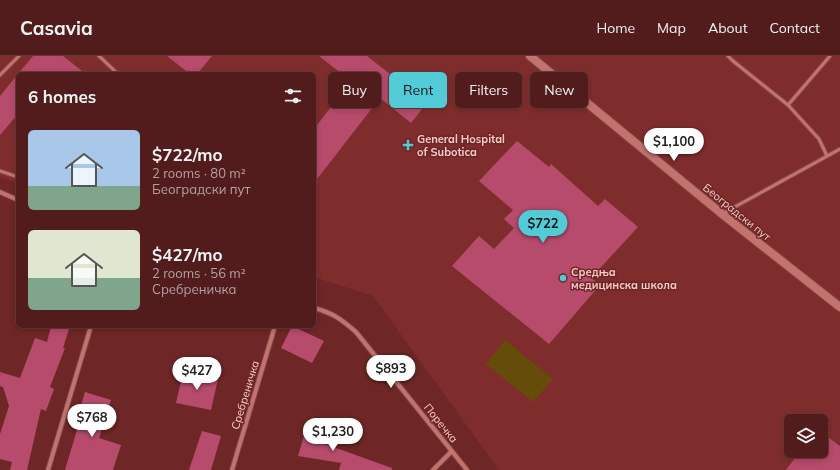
<!DOCTYPE html>
<meta charset="utf-8">
<style>
:root{--surface:#521c1c;--page:#582525;--text:#f1f3f6;--muted:#b5a1a3;--line:#683a3b;--accent:#52cbd7}
body{margin:0;font-family:Mulish,sans-serif;background:var(--page);color:var(--text);height:100vh;display:flex;flex-direction:column;font-size:15px;white-space:nowrap}
*{box-sizing:border-box;margin:0}
p{font-size:13px;color:var(--muted)}
.icon{flex:none;width:22px;height:22px;fill:none;stroke:currentColor;stroke-width:2;stroke-linecap:round;stroke-linejoin:round}
.map{position:relative;flex:1;overflow:hidden}
.panel{position:absolute;left:16px;top:16px;width:300px;height:256px;display:flex;flex-direction:column;background:var(--surface);border-radius:6px;box-shadow:0 2px 6px #0003,0 0 0 1px var(--line)}
.panel>*{flex:none}
.guide{position:absolute;left:328px;top:16px;width:380px;height:36px;display:flex;gap:8px}
.tools{position:absolute;left:784px;top:358px;display:grid;gap:8px}
.tools a{display:grid;place-items:center;width:44px;height:44px;border-radius:6px;background:var(--surface);box-shadow:0 2px 6px #0003,0 0 0 1px var(--line);font-size:20px}
.price{position:absolute;translate:-50% -34px;padding:0 9px;border-radius:14px;background:#fff;color:#222;font-size:13px;line-height:26px;filter:drop-shadow(0 1px 2px #0008)}
.price::after{content:'';position:absolute;left:50%;top:24px;width:12px;height:9px;margin-left:-6px;background:inherit;clip-path:polygon(0 0,100% 0,50% 100%)}
.price.current{background:var(--accent);color:#111}
ul{padding:0;list-style:none}
li{display:flex;align-items:center;gap:12px;height:100px;padding:0 12px}
li span{display:grid;place-items:center;flex:none;width:112px;height:80px;border-radius:6px;color:#555}
li>.icon{margin-inline-start:auto}
span .icon{width:48px;height:48px;fill:#fffc;stroke-width:1}
li b{font-size:17px}
h2{display:flex;justify-content:space-between;align-items:center;height:48px;padding:0 12px;font-size:17px}
.pill{padding:0 14px;border-radius:6px;background:var(--surface);box-shadow:0 2px 6px #0003,0 0 0 1px var(--line);font-size:14px;line-height:36px}
.pill.current{background:var(--accent);color:#111}
header{display:flex;align-items:center;gap:24px;box-sizing:border-box;height:56px;padding:0 20px;background:var(--surface);border-bottom:1px solid var(--line)}
header strong{font-size:19px}
nav{display:flex;gap:22px;margin-inline-start:auto;font-size:14px}
.map>svg:first-child{display:block}
.built{fill:#7e2d2c;fill-rule:evenodd}
.green{fill:#664c0b}
.building{fill:#b64b6c}
.lines{fill:none;stroke-linecap:round;stroke-linejoin:round}
.lane-casing{stroke:#854548;stroke-width:5}
.street-casing{stroke:#854548;stroke-width:6}
.secondary-casing{stroke:#854548;stroke-width:10}
.lane{stroke:#c3736e;stroke-width:3}
.street{stroke:#c3736e;stroke-width:4}
.secondary{stroke:#c3736e;stroke-width:8}
.poi-dot{fill:#52cbd7;stroke:#6e2626;stroke-width:1.5}
.labels{text-anchor:middle;dominant-baseline:central;stroke-width:3;stroke-linejoin:round;paint-order:stroke}
.poi-label{font-size:11px;font-weight:bold;fill:#f8cbc7;stroke:#6e2626;text-anchor:start}
.street-label{font-size:11px;fill:#f8cbc7;stroke:#6e2626}
</style>
<header>
<strong>Casavia</strong>
<nav><a>Home</a><a>Map</a><a>About</a><a>Contact</a></nav>
</header>
<div class="map">
<svg width="840" height="414" viewBox="0 0 840 414">
<rect width="100%" height="100%" fill="#6e2626"/>
<path class="built" d="M 0,0 L 840,0 L 840,414 L 499,414 L 373,240 L 314,221 L 314,18 L 18,18 L 18,127 L 0,121 ZM 791,365 L 821,365 L 821,395 L 791,395 Z"/>
<path class="green" d="M 505,284 L 553,323 L 533,346 L 486,308 Z"/>
<path class="building" d="M 33,0 L 63,0 L 86,18 L 18,18 Z
M 167,0 L 212,0 L 197,18 L 190,18 Z
M 319,0 L 367,0 L 427,47 L 411,67 L 380,42 L 314,127 L 314,73 L 351,25 Z
M 18,18 L 18,58 L 0,79 L 0,40 Z
M 517,85 L 549,111 L 551,108 L 598,150 L 605,143 L 638,171 L 591,222 L 600,229 L 549,288 L 452,210 L 479,180 L 494,193 L 514,172 L 504,163 L 513,154 L 479,125 Z
M 51,270 L 70,270 L 63,292 L 65,292 L 50,331 L 54,333 L 46,355 L 41,353 L 27,414 L 10,414 L 12,406 L 0,403 L 0,378 L 9,350 L 3,331 L 0,330 L 0,316 L 20,322 L 35,282 L 47,286 Z
M 292,270 L 324,285 L 312,307 L 281,292 Z
M 183,316 L 218,323 L 211,354 L 176,347 Z
M 85,336 L 111,344 L 99,382 L 121,389 L 113,414 L 65,414 L 79,367 L 76,366 Z
M 307,369 L 329,372 L 325,388 L 392,412 L 392,414 L 339,414 L 341,407 L 298,400 Z
M 202,375 L 221,380 L 211,414 L 189,414 Z
M 821,376 L 840,390 L 840,414 L 786,414 L 800,395 L 821,395 Z"/>
<g class="lines">
<g class="lane-casing">
<path id="lane" d="M 99,0 L 118,18
M 728,0 L 733,5 L 788,49 L 819,83 L 827,100
M 0,19 L 19,0
M 788,49 L 830,0
M 0,115 L 18,121
M 722,158 L 840,93"/>
</g>
<g class="street-casing">
<path id="street" d="M 0,136 L 18,144
M 314,252 C 333,257 341,263 356,276 L 467,414
M 48,414 L 91,270
M 232,414 L 275,270
M 433,414 L 452,395"/>
</g>
<g class="secondary-casing">
<path id="secondary" d="M 530,0 L 722,158 L 840,251"/>
</g>
<use href="#lane" class="lane"/>
<use href="#street" class="street"/>
<use href="#secondary" class="secondary"/>
</g>
<g class="poi-dot">
<path d="M406 83h4v4h4v4h-4v4h-4v-4h-4v-4h4z"/>
<circle cx="563" cy="222" r="4"/>
</g>
<g class="labels">
<g class="poi-label">
<text x="417" y="83">General Hospital<tspan x="417" dy="13">of Subotica</tspan></text>
<text x="571" y="216">Средња<tspan x="571" dy="13">медицинска школа</tspan></text>
</g>
<g class="street-label">
<text transform="translate(737 156) rotate(39)">Београдски пут</text>
<text transform="translate(245 339) rotate(-73)">Сребреничка</text>
<text transform="translate(441 367) rotate(51)">Поречка</text>
</g>
</g>
</svg>
<div class="tools">
<a><svg class="icon" aria-label="layers" viewBox="0 0 24 24"><path d="M12 4l9 5-9 5-9-5zM3 14l9 5 9-5"/></svg></a>
</div>
<b class="price" style="left:674px;top:106px">$1,100</b>
<b class="price current" style="left:543px;top:188px">$722</b>
<b class="price" style="left:391px;top:333px">$893</b>
<b class="price" style="left:197px;top:335px">$427</b>
<b class="price" style="left:92px;top:382px">$768</b>
<b class="price" style="left:333px;top:396px">$1,230</b>
<div class="guide">
<a class="pill">Buy</a>
<a class="pill current">Rent</a>
<a class="pill">Filters</a>
<a class="pill">New</a>
</div>
<section class="panel">
<h2>6 homes<svg class="icon" aria-label="filters" viewBox="0 0 24 24"><path d="M4 7h16M4 17h16"/><circle cx="9" cy="7" r="2"/><circle cx="15" cy="17" r="2"/></svg></h2>
<ul>
<li><span style="background:linear-gradient(#a9c7e8 70%,#7fa58c 0)"><svg class="icon" aria-label="home" viewBox="0 0 24 24"><path d="M3 11l9-7 9 7M6 9v11h12V9"/></svg></span><div><b>$722/mo</b><p>2 rooms · 80 m²</p><p>Београдски пут</p></div></li>
<li><span style="background:linear-gradient(#dfe7d0 60%,#7fa58c 0)"><svg class="icon" aria-label="home" viewBox="0 0 24 24"><path d="M3 11l9-7 9 7M6 9v11h12V9"/></svg></span><div><b>$427/mo</b><p>2 rooms · 56 m²</p><p>Сребреничка</p></div></li>
</ul>
</section>
</div>
